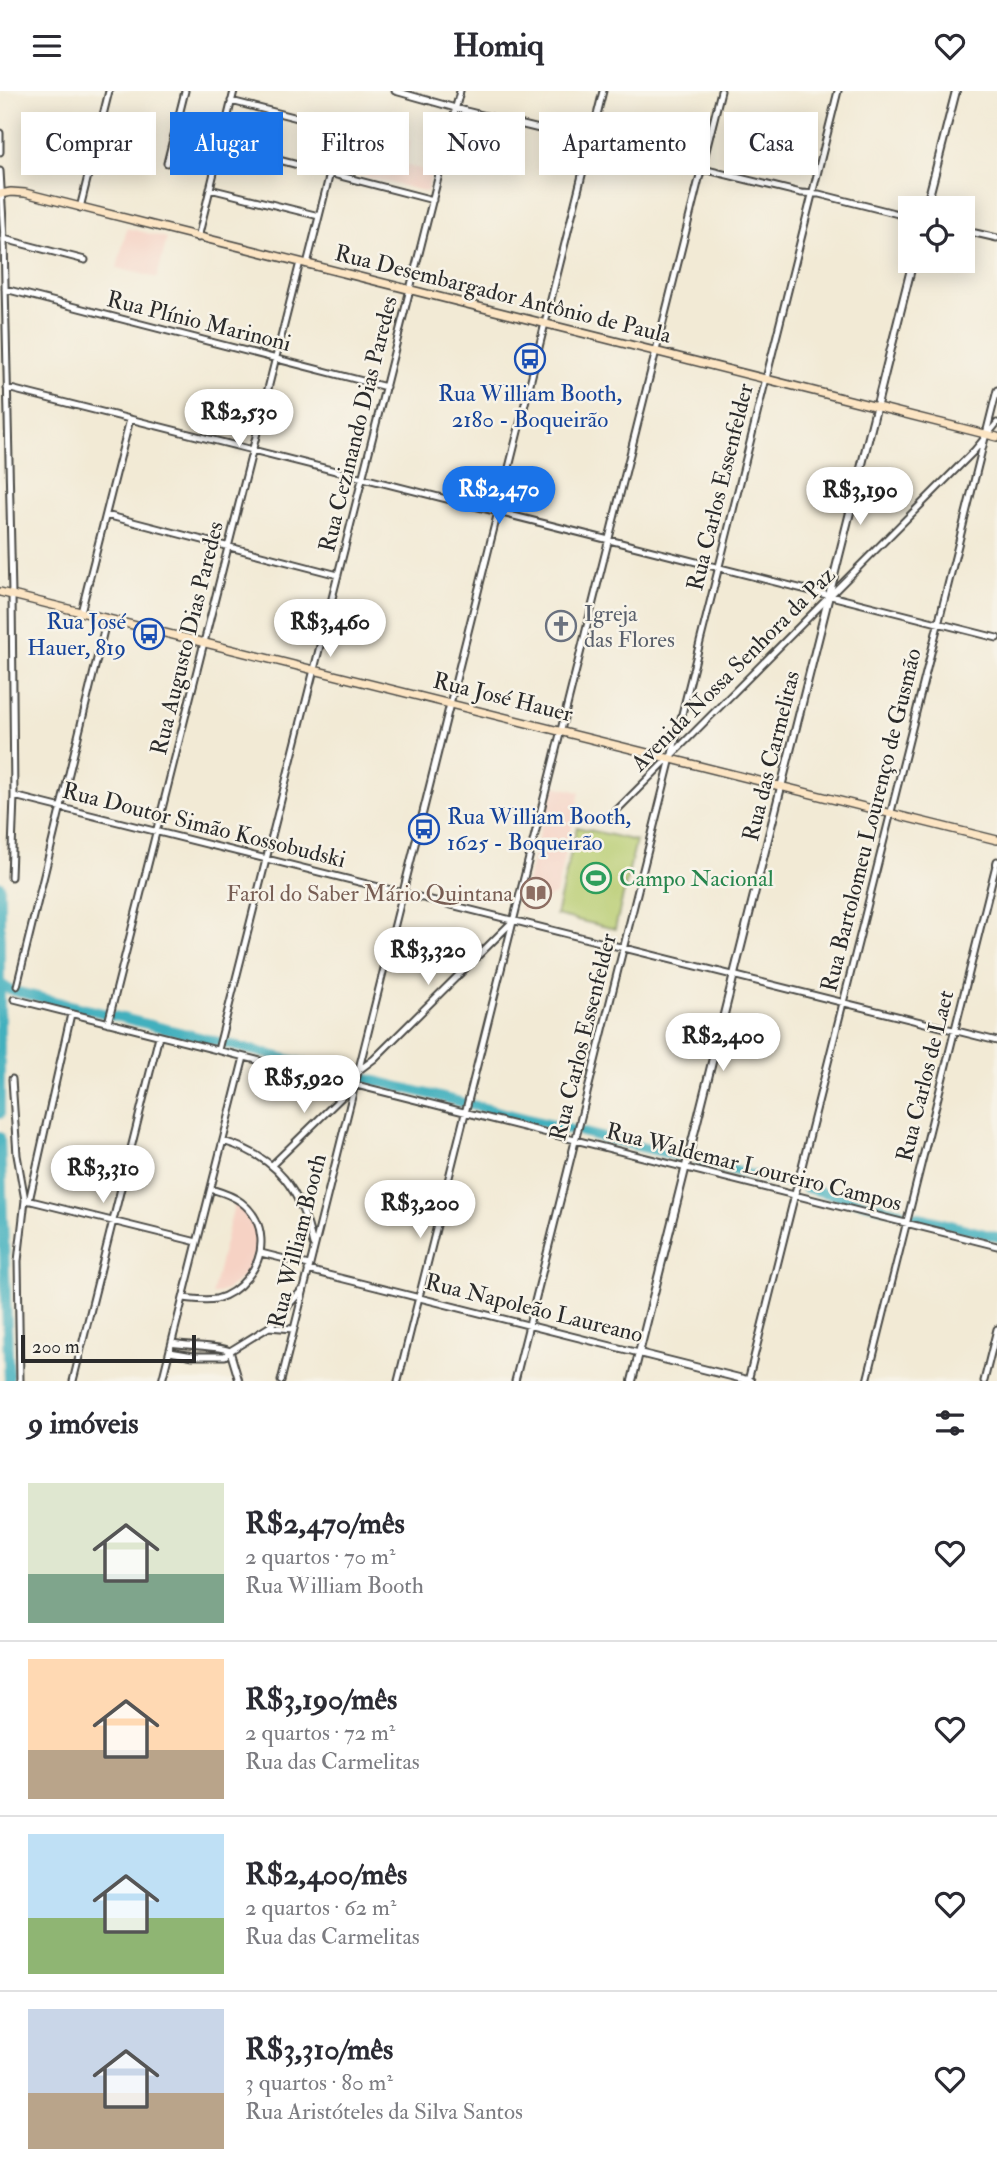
<!DOCTYPE html>
<html lang="pt">
<meta charset="utf-8">
<style>
:root{--surface:#fff;--page:#f2f2f3;--text:#2b2b33;--muted:#7c7c81;--line:#e1e1e2;--accent:#1a73e8}
body{margin:0;font-family:"IM FELL Double Pica",serif;background:var(--page);color:var(--text);height:100vh;display:flex;flex-direction:column;font-size:26px;white-space:nowrap}
*{box-sizing:border-box;margin:0}
p{font-size:23px;color:var(--muted)}
.icon{flex:none;width:38px;height:38px;fill:none;stroke:currentColor;stroke-width:2;stroke-linecap:round;stroke-linejoin:round}
.map{position:relative;height:1290px;overflow:hidden}
.sheet{display:flex;flex-direction:column;background:var(--surface);flex:1}
.sheet>*{flex:none}
.top-card{position:absolute;left:21px;top:21px;width:956px;height:63px;display:flex;gap:14px}
.buttons{position:absolute;left:898px;top:105px;display:grid;gap:14px}
.buttons a{display:grid;place-items:center;width:77px;height:77px;border-radius:0px;background:var(--surface);box-shadow:0 4px 18px #0003;font-size:35px}
.scale{position:absolute;left:21px;bottom:18px;width:175px;box-sizing:border-box;padding-left:7px;border:4px solid #2b2b2b;border-top:0;font-size:19px;line-height:24px;white-space:nowrap;color:#2b2b2b;-webkit-text-stroke:5px #f7f3e8;paint-order:stroke}
.price{position:absolute;translate:-50% -60px;padding:0 16px;border-radius:24px;background:#fff;color:#222;font-size:23px;line-height:46px;filter:drop-shadow(0 2px 4px #0008)}
.price::after{content:'';position:absolute;left:50%;top:42px;width:21px;height:16px;margin-left:-10px;background:inherit;clip-path:polygon(0 0,100% 0,50% 100%)}
.price.current{background:var(--accent);color:#fff}
ul{padding:0;list-style:none}
li{display:flex;align-items:center;gap:21px;height:175px;padding:0 28px}
li+li{border-top:2px solid var(--line)}
li span{display:grid;place-items:center;flex:none;width:196px;height:140px;border-radius:0px;color:#555}
li>.icon{margin-inline-start:auto}
span .icon{width:84px;height:84px;fill:#fffc;stroke-width:1}
li b{font-size:30px}
h2{display:flex;justify-content:space-between;align-items:center;height:84px;padding:0 28px;font-size:30px}
.chip{padding:0 24px;border-radius:0px;background:var(--surface);box-shadow:0 4px 18px #0003;font-size:24px;line-height:63px}
.chip.current{background:var(--accent);color:#fff}
header{display:flex;justify-content:space-between;align-items:center;height:91px;padding:0 28px;background:var(--surface);font-size:32px;font-weight:800}
.map>svg:first-child{display:block}
.built{fill:#f6d2c4}
.green{fill:#b7cc70;stroke:#717c4e;stroke-width:2}
.lines{fill:none;stroke-linecap:round;stroke-linejoin:round}
.river{stroke:#42b0be;stroke-width:10}
.minor-casing{stroke:#494844;stroke-width:9}
.tertiary-casing{stroke:#494844;stroke-width:10}
.secondary-casing{stroke:#494844;stroke-width:10}
.minor{stroke:#fff;stroke-width:5}
.tertiary{stroke:#fff;stroke-width:6}
.secondary{stroke:#fce5c4;stroke-width:7}
.labels{text-anchor:middle;dominant-baseline:central;stroke-width:5;stroke-linejoin:round;paint-order:stroke}
.street-label{font-size:23px;fill:#2b2b2b;stroke:#f7f3e8}
.transit-label{font-size:23px;fill:#164399;stroke:#f7f3e8}
.worship-label{font-size:23px;fill:#5b616d;stroke:#f7f3e8;text-anchor:start}
.leisure-label{font-size:23px;fill:#27864d;stroke:#f7f3e8;text-anchor:start}
.education-label{font-size:23px;fill:#785e54;stroke:#f7f3e8;text-anchor:end}
</style>
<header><svg class="icon" aria-label="menu" viewBox="0 0 24 24"><path d="M4 6h16M4 12h16M4 18h16"/></svg>Homiq<svg class="icon" aria-label="heart" viewBox="0 0 24 24"><path d="M12 20l-8-8c-3-5 5-10 8-4 3-6 11-1 8 4z"/></svg></header>
<div class="map">
<svg width="997" height="1290" viewBox="0 0 997 1290">
<rect width="100%" height="100%" fill="#f7f3e8"/>
<filter id="ink" filterUnits="userSpaceOnUse"><feTurbulence type="fractalNoise" baseFrequency=".0143" numOctaves="2"/><feDisplacementMap in="SourceGraphic" scale="14" xChannelSelector="R" yChannelSelector="G"/><feConvolveMatrix kernelMatrix="1 2 1 2 8 2 1 2 1" color-interpolation-filters="sRGB"/></filter>
<filter id="wash" filterUnits="userSpaceOnUse"><feTurbulence type="fractalNoise" baseFrequency=".00686" numOctaves="4" result="noise"/><feDisplacementMap in="SourceGraphic" scale="28" xChannelSelector="R" yChannelSelector="G"/><feGaussianBlur stdDeviation="1.57" result="paint"/><feColorMatrix in="noise" values="0 0 0 0 0 0 0 0 0 0 0 0 0 0 0 0 0 1.4 0 .05"/><feComposite in="paint" operator="in"/></filter>
<g filter="url(#wash)">
<rect width="100%" height="100%" fill="#f2ead5"/>
<path class="built" d="M 343,21 L 378,30 L 376,41 L 411,50 L 405,74 L 432,81 L 427,101 L 322,75 L 331,41 L 342,44 L 344,34 L 340,33 Z
M 127,137 L 167,147 L 157,187 L 117,177 Z
M 551,694 L 580,701 L 556,803 L 520,820 Z
M 235,1110 L 242,1116 L 253,1132 L 256,1141 L 255,1160 L 248,1178 L 242,1186 L 227,1199 L 212,1204 Z"/>
<path class="green" d="M 577,736 L 636,750 L 615,838 L 556,824 Z"/>
<g class="lines">
<path class="river" d="M 0,795 L 0,1023
M 1,893 L 10,899 L 348,983
M 364,987 L 572,1039
M 581,1041 L 677,1065
M 0,1046 L 9,1290
M 699,1071 L 790,1093
M 806,1097 L 900,1121
M 916,1125 L 997,1146"/>
</g>
</g>
<g filter="url(#ink)">
<g class="lines">
<g class="minor-casing">
<path id="minor" d="M 395,0 L 466,20 L 801,102 L 819,103 L 910,126
M 231,10 L 337,37
M 0,42 L 0,61
M 221,54 L 433,109
M 167,72 L 185,0
M 0,80 L 4,148 L 12,503 L 14,705 L 11,786
M 210,98 L 319,125
M 80,117 L 109,0
M 962,139 L 997,147
M 198,147 L 234,0
M 4,148 L 85,169
M 307,173 L 330,82
M 5,198 L 386,296
M 7,297 L 997,547
M 106,424 L 338,484
M 81,521 L 130,328
M 14,705 L 997,950
M 609,727 L 974,360 L 997,332
M 17,895 L 107,527
M 14,908 L 997,1155
M 108,932 L 300,171
M 218,959 L 460,0
M 358,980 L 374,968 L 511,832
M 12,988 L 17,1064 L 25,1109 L 18,1170 L 20,1290
M 223,1050 C 278,1066 301,1099 313,1154
M 272,1074 L 354,994
M 27,1109 L 197,1151
M 29,1110 L 71,923
M 261,1162 L 309,1174
M 308,1179 L 639,1262
M 183,1207 C 194,1208 205,1210 216,1208 C 228,1205 239,1197 247,1187 C 267,1164 266,1130 241,1111 C 232,1104 221,1101 211,1098
M 269,1236 L 293,1238
M 172,1252 C 185,1255 223,1255 230,1260
M 230,1260 L 239,1290
M 170,1261 L 193,1265 L 225,1265 L 230,1260 L 269,1236 L 302,1199
M 73,1290 L 159,945
M 162,1290 L 244,966
M 281,1290 L 603,0
M 398,1290 L 721,0
M 515,1290 L 838,0
M 748,1290 L 997,299
M 867,1290 L 997,770
M 984,1290 L 997,1238"/>
</g>
<g class="tertiary-casing">
<path id="tertiary" d="M 926,117 L 956,0
M 639,1262 L 751,1290
M 632,1290 L 913,170"/>
</g>
<g class="secondary-casing">
<path id="secondary" d="M 0,103 L 11,101 L 25,102 L 997,346
M 0,501 L 997,749"/>
</g>
<use href="#minor" class="minor"/>
<use href="#tertiary" class="tertiary"/>
<use href="#secondary" class="secondary"/>
</g>
</g>
<defs>
<g id="bus-ring" transform="scale(1.575)"><circle r="9.5" fill="#f7f3e8" stroke="#1a4fb4" stroke-width="1.5"/><path d="M-5-6H5V4H4V6H2V4H-2V6H-4V4H-5ZM-3.5-4V0h7V-4ZM-3.5 1.2v1.5H-2V1.2ZM2 1.2v1.5H3.5V1.2Z" fill="#1a4fb4"/></g>
<g id="church-ring" transform="scale(1.575)"><circle r="9.5" fill="#f7f3e8" stroke="#6b7280" stroke-width="1.5"/><path d="M-1.2-6h2.4v3.5h3.3v2.4h-3.3V6h-2.4V-.1h-3.3v-2.4h3.3Z" fill="#6b7280"/></g>
<g id="stadium-ring" transform="scale(1.575)"><circle r="9.5" fill="#f7f3e8" stroke="#2e9e5b" stroke-width="1.5"/><path d="M0-5a6.5 5 0 1 0 0 10a6.5 5 0 1 0 0-10ZM-3.5-1.8h7v3.6h-7Z" fill="#2e9e5b"/></g>
<g id="library-ring" transform="scale(1.575)"><circle r="9.5" fill="#f7f3e8" stroke="#8d6e63" stroke-width="1.5"/><path d="M-6-4Q-3-5.5-.7-3.5V5Q-3 3-6 4ZM6-4Q3-5.5 .7-3.5V5Q3 3 6 4Z" fill="#8d6e63"/></g>
</defs>
<g fill-rule="evenodd">
<use href="#bus-ring" x="530" y="268"/>
<use href="#church-ring" x="561" y="535"/>
<use href="#bus-ring" x="149" y="543"/>
<use href="#bus-ring" x="424" y="738"/>
<use href="#stadium-ring" x="596" y="787"/>
<use href="#library-ring" x="536" y="802"/>
</g>
<g class="labels">
<g class="street-label">
<text transform="translate(503 203) rotate(14)">Rua Desembargador Antônio de Paula</text>
<text transform="translate(199 230) rotate(14)">Rua Plínio Marinoni</text>
<text transform="translate(358 333) rotate(-76)">Rua Cezinando Dias Paredes</text>
<text transform="translate(720 396) rotate(-76)">Rua Carlos Essenfelder</text>
<text transform="translate(187 547) rotate(-76)">Rua Augusto Dias Paredes</text>
<text transform="translate(733 578) rotate(-45)">Avenida Nossa Senhora da Paz</text>
<text transform="translate(503 606) rotate(14)">Rua José Hauer</text>
<text transform="translate(771 665) rotate(-76)">Rua das Carmelitas</text>
<text transform="translate(871 729) rotate(-76)">Rua Bartolomeu Lourenço de Gusmão</text>
<text transform="translate(204 734) rotate(14)">Rua Doutor Simão Kossobudski</text>
<text transform="translate(583 946) rotate(-76)">Rua Carlos Essenfelder</text>
<text transform="translate(925 985) rotate(-76)">Rua Carlos de Laet</text>
<text transform="translate(754 1076) rotate(14)">Rua Waldemar Loureiro Campos</text>
<text transform="translate(297 1150) rotate(-76)">Rua William Booth</text>
<text transform="translate(534 1217) rotate(14)">Rua Napoleão Laureano</text>
</g>
<g class="transit-label">
<text x="530" y="302">Rua William Booth,<tspan x="530" dy="26">2180 - Boqueirão</tspan></text>
<text x="126" y="530" text-anchor="end">Rua José<tspan x="126" dy="26">Hauer, 819</tspan></text>
<text x="447" y="725" text-anchor="start">Rua William Booth,<tspan x="447" dy="26">1625 - Boqueirão</tspan></text>
</g>
<g class="worship-label">
<text x="584" y="522">Igreja<tspan x="584" dy="26">das Flores</tspan></text>
</g>
<g class="leisure-label">
<text x="619" y="787">Campo Nacional</text>
</g>
<g class="education-label">
<text x="513" y="802">Farol do Saber Mário Quintana</text>
</g>
</g>
</svg>
<div class="buttons">
<a><svg class="icon" aria-label="locate" viewBox="0 0 24 24"><circle cx="12" cy="12" r="6"/><path d="M12 2v4M12 18v4M2 12h4M18 12h4"/></svg></a>
</div>
<div class="scale">200 m</div>
<b class="price" style="left:239px;top:358px">R$2,530</b>
<b class="price current" style="left:499px;top:435px">R$2,470</b>
<b class="price" style="left:860px;top:436px">R$3,190</b>
<b class="price" style="left:330px;top:568px">R$3,460</b>
<b class="price" style="left:428px;top:896px">R$3,320</b>
<b class="price" style="left:723px;top:982px">R$2,400</b>
<b class="price" style="left:304px;top:1024px">R$5,920</b>
<b class="price" style="left:103px;top:1114px">R$3,310</b>
<b class="price" style="left:420px;top:1149px">R$3,200</b>
<div class="top-card">
<a class="chip">Comprar</a>
<a class="chip current">Alugar</a>
<a class="chip">Filtros</a>
<a class="chip">Novo</a>
<a class="chip">Apartamento</a>
<a class="chip">Casa</a>
</div>
</div>
<section class="sheet">
<h2>9 imóveis<svg class="icon" aria-label="filters" viewBox="0 0 24 24"><path d="M4 7h16M4 17h16"/><circle cx="9" cy="7" r="2"/><circle cx="15" cy="17" r="2"/></svg></h2>
<ul>
<li><span style="background:linear-gradient(#dfe7d0 65%,#7fa58c 0)"><svg class="icon" aria-label="home" viewBox="0 0 24 24"><path d="M3 11l9-7 9 7M6 9v11h12V9"/></svg></span><div><b>R$2,470/mês</b><p>2 quartos · 70 m²</p><p>Rua William Booth</p></div><svg class="icon" aria-label="heart" viewBox="0 0 24 24"><path d="M12 20l-8-8c-3-5 5-10 8-4 3-6 11-1 8 4z"/></svg></li>
<li><span style="background:linear-gradient(#ffd9b3 65%,#b9a48a 0)"><svg class="icon" aria-label="home" viewBox="0 0 24 24"><path d="M3 11l9-7 9 7M6 9v11h12V9"/></svg></span><div><b>R$3,190/mês</b><p>2 quartos · 72 m²</p><p>Rua das Carmelitas</p></div><svg class="icon" aria-label="heart" viewBox="0 0 24 24"><path d="M12 20l-8-8c-3-5 5-10 8-4 3-6 11-1 8 4z"/></svg></li>
<li><span style="background:linear-gradient(#bfe0f5 60%,#8fb573 0)"><svg class="icon" aria-label="home" viewBox="0 0 24 24"><path d="M3 11l9-7 9 7M6 9v11h12V9"/></svg></span><div><b>R$2,400/mês</b><p>2 quartos · 62 m²</p><p>Rua das Carmelitas</p></div><svg class="icon" aria-label="heart" viewBox="0 0 24 24"><path d="M12 20l-8-8c-3-5 5-10 8-4 3-6 11-1 8 4z"/></svg></li>
<li><span style="background:linear-gradient(#c9d6e8 60%,#b9a48a 0)"><svg class="icon" aria-label="home" viewBox="0 0 24 24"><path d="M3 11l9-7 9 7M6 9v11h12V9"/></svg></span><div><b>R$3,310/mês</b><p>3 quartos · 80 m²</p><p>Rua Aristóteles da Silva Santos</p></div><svg class="icon" aria-label="heart" viewBox="0 0 24 24"><path d="M12 20l-8-8c-3-5 5-10 8-4 3-6 11-1 8 4z"/></svg></li>
</ul>
</section>
